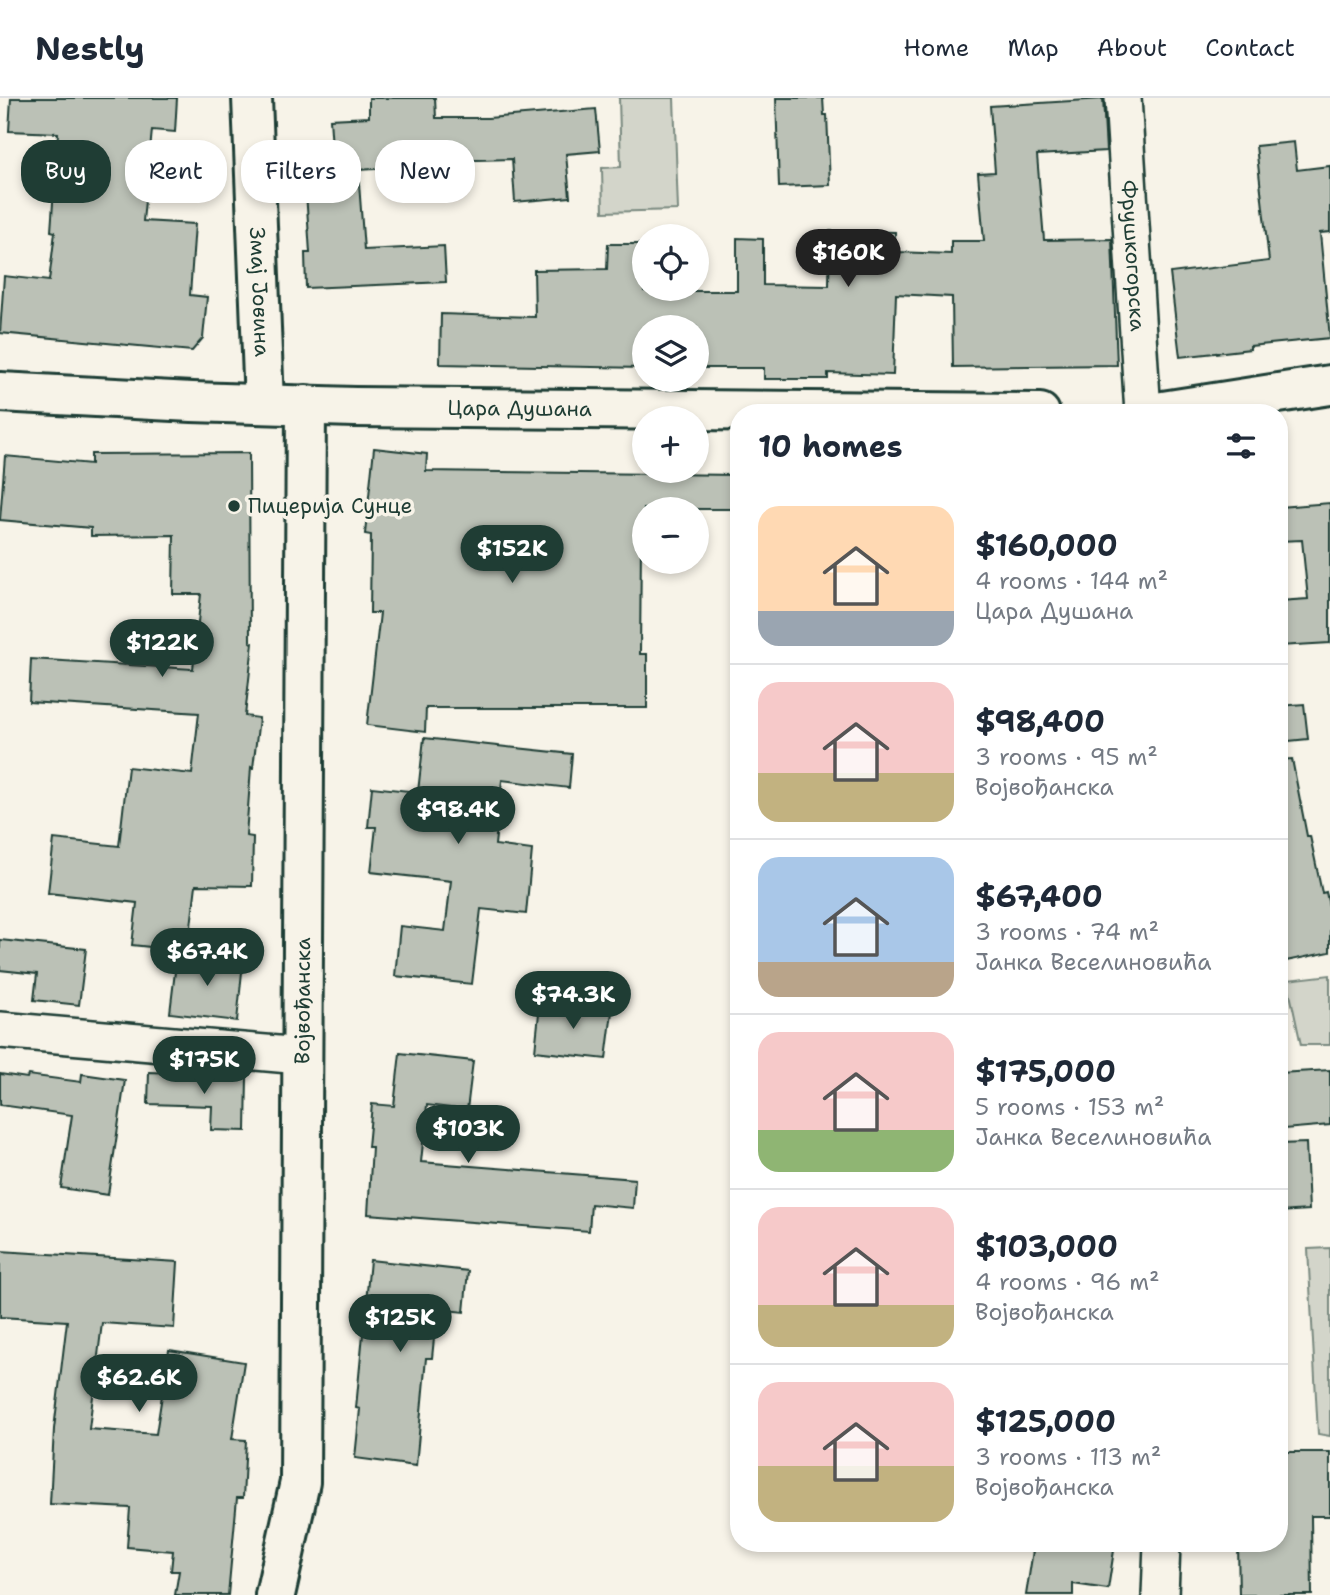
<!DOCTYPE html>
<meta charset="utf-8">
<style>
:root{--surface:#fff;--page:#f6f6f7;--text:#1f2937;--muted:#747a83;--line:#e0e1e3;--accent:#1f3d34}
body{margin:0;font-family:"Shantell Sans",sans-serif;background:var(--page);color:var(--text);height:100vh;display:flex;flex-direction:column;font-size:26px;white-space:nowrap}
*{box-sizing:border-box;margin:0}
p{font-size:23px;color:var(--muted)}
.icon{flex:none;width:38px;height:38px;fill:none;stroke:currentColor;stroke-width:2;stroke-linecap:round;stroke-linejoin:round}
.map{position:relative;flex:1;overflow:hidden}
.side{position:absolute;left:730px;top:306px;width:558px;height:1148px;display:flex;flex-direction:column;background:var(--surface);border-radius:28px;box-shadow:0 4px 10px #0003}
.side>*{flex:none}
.guide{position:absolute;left:21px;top:42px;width:604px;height:63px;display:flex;gap:14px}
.controls{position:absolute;left:632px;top:126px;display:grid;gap:14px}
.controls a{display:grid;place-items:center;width:77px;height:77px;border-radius:50%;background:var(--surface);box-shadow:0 4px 10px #0003;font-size:35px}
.price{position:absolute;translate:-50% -60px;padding:0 16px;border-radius:24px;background:var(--accent);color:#fff;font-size:23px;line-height:46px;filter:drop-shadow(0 2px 4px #0008)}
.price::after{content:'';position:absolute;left:50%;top:42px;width:21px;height:16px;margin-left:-10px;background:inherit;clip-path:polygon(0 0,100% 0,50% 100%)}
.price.active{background:#222;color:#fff}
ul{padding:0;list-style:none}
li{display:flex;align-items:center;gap:21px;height:175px;padding:0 28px}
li+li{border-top:2px solid var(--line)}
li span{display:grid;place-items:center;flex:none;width:196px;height:140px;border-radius:21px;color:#555}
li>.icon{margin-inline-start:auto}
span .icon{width:84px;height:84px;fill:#fffc;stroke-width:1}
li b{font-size:30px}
h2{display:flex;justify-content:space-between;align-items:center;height:84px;padding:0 28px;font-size:30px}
.tag{padding:0 24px;border-radius:28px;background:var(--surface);box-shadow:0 4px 10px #0003;font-size:24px;line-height:63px}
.tag.active{background:var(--accent);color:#fff}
header{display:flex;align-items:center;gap:42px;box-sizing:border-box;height:98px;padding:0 35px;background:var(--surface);border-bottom:2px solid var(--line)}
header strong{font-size:33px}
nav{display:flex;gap:38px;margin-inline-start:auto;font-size:24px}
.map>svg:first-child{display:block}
.green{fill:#d3d5ca;stroke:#79897f;stroke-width:2}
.building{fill:#bbc1b6;stroke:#1f3d34;stroke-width:2}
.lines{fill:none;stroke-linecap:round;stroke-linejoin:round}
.street-casing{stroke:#1f3d34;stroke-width:40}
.secondary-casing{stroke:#1f3d34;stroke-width:44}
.street{stroke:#f7f3e8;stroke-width:35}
.secondary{stroke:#f7f3e8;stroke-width:38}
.poi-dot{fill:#1f3d34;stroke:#f7f3e8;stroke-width:2.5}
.labels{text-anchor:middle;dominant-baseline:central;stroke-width:7;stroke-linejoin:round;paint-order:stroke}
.street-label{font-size:21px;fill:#1f3d34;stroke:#f7f3e8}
.poi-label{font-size:21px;fill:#1f3d34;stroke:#f7f3e8;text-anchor:start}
</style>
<header>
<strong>Nestly</strong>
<nav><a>Home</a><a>Map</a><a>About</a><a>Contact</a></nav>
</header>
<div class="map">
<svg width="1330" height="1497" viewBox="0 0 1330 1497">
<rect width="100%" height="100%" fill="#f7f3e8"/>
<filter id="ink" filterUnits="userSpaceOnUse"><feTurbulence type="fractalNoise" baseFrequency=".0143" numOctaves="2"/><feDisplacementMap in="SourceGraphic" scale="14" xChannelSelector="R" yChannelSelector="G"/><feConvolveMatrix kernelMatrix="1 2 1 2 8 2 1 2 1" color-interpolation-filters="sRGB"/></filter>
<g filter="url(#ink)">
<path class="green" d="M 619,0 L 674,0 L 678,112 L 603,114 L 602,70 L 621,69 Z
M 1330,877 L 1330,947 L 1301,947 L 1287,882 Z
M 1330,1150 L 1330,1338 L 1318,1336 L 1308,1151 Z"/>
<path class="building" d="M 11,0 L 177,0 L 175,34 L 152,32 L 143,123 L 195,126 L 190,197 L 207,199 L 203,240 L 192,253 L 0,235 L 4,178 L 49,183 L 55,134 L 51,133 L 58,35 L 9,33 Z
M 369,0 L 435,0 L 436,20 L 488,20 L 596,11 L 600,53 L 566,56 L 570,99 L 515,104 L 512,61 L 407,64 L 408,69 L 358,72 L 364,152 L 444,148 L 446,184 L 306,190 L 305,155 L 310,155 L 306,94 L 335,92 L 330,21 L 369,19 Z
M 776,0 L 823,0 L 824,17 L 827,17 L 830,87 L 779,89 Z
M 1103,1 L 1106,53 L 1037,57 L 1044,142 L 1112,141 L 1117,267 L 953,269 L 952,199 L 896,196 L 893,277 L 828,275 L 828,281 L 764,281 L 764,270 L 696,270 L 696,229 L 644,229 L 644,270 L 440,266 L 441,216 L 535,219 L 534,172 L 607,171 L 608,146 L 644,146 L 644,193 L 737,193 L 737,140 L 763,141 L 763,187 L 829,188 L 830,133 L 895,134 L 895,154 L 951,156 L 951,143 L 984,143 L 978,75 L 995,74 L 990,8 Z
M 1294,44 L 1297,72 L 1330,68 L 1330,134 L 1320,135 L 1330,240 L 1250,248 L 1250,251 L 1180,259 L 1170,175 L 1269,163 L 1256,48 Z
M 374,350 L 427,356 L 426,373 L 738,377 L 738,411 L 644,411 L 644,446 L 641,446 L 640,556 L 647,556 L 647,610 L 426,610 L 425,634 L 367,627 L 380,515 L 370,515 L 371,437 L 365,436 Z
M 249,355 L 250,544 L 253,545 L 245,618 L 259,620 L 253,670 L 251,669 L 246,738 L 253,739 L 252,788 L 196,787 L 188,853 L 132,847 L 137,805 L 48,795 L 54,741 L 119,748 L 128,669 L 192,676 L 199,615 L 29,604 L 31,561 L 193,571 L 201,496 L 173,496 L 174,437 L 91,438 L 91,430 L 0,422 L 5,358 L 91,366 L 91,356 Z
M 1330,405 L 1330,545 L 1279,548 L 1279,503 L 1308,501 L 1302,442 L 1279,443 L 1279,409 Z
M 1304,606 L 1308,641 L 1279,644 L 1279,608 Z
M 424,640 L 572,656 L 569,690 L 502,682 L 495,747 L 532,752 L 526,816 L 481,811 L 472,886 L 395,878 L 400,828 L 445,833 L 451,783 L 371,774 L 376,729 L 368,729 L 372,689 L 418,694 Z
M 1292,661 L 1307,738 L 1310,738 L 1322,795 L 1326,794 L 1330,813 L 1330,854 L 1286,863 L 1279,831 L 1279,662 Z
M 0,842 L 86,851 L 79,907 L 34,902 L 37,876 L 0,872 Z
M 177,857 L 243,864 L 237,923 L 170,915 Z
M 540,906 L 612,914 L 606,961 L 535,953 Z
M 400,955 L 473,963 L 467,1012 L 427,1007 L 421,1064 L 635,1081 L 633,1110 L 591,1106 L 589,1133 L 368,1116 L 372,1049 L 368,1049 L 372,1006 L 394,1008 Z
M 1330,972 L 1330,1027 L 1284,1031 L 1279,975 Z
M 149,974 L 247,978 L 246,1033 L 211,1032 L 212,1008 L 148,1006 Z
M 0,976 L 27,980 L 28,977 L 81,984 L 82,976 L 125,982 L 108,1097 L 61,1090 L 72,1017 L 0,1007 Z
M 1306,1045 L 1309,1112 L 1279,1114 L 1279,1046 Z
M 0,1153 L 178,1164 L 174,1230 L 102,1225 L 89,1331 L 156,1336 L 169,1252 L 244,1264 L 232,1341 L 246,1342 L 243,1400 L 237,1400 L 228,1497 L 175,1497 L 179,1473 L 171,1473 L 173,1453 L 127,1449 L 130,1410 L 50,1406 L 54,1331 L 67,1223 L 0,1219 Z
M 370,1162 L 468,1173 L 464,1214 L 437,1211 L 432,1260 L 426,1260 L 416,1368 L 355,1360 L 360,1311 L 356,1310 Z
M 1279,1354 L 1330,1354 L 1330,1418 L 1311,1418 L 1312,1497 L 1239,1497 L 1238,1446 L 1279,1446 Z
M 1034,1446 L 1115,1446 L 1108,1491 L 1073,1486 L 1073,1497 L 1026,1497 Z"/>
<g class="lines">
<g class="street-casing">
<g id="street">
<path id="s1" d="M 1123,0 L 1143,315"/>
<path d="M 0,932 L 301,958"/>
<path d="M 1160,1497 L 1162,1446"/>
</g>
</g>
<g class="secondary-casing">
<g id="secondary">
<path id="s2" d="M 252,0 L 264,306"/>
<path id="s3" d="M 0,294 L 192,304 L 355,309 L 1040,315"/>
<path d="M 1150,315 L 1330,287"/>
<path id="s4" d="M 275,1497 L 300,1384 L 306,307"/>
</g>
</g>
<use href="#street" class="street"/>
<use href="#secondary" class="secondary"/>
</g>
</g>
<circle class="poi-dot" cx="234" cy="408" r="7"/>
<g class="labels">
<g class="street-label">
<text stroke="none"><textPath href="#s1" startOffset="158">Фрушкогорска</textPath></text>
<text stroke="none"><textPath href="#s2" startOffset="194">Змај Јовина</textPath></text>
<text stroke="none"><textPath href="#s3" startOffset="520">Цара Душана</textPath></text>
<text stroke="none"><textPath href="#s4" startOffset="597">Војвођанска</textPath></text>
</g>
<g class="poi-label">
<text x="248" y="408">Пицерија Сунце</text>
</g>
</g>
</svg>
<div class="controls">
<a><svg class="icon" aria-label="locate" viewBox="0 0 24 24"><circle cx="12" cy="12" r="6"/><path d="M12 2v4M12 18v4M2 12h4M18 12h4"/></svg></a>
<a><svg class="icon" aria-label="layers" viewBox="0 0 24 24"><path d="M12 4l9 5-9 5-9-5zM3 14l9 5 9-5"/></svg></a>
<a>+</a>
<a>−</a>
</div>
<b class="price active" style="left:848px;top:191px">$160K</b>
<b class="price" style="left:512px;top:487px">$152K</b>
<b class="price" style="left:162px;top:581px">$122K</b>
<b class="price" style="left:458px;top:748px">$98.4K</b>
<b class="price" style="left:207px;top:890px">$67.4K</b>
<b class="price" style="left:573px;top:933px">$74.3K</b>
<b class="price" style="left:204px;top:998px">$175K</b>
<b class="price" style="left:468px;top:1067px">$103K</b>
<b class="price" style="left:400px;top:1256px">$125K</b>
<b class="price" style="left:139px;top:1316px">$62.6K</b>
<div class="guide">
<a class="tag active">Buy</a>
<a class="tag">Rent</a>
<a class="tag">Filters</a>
<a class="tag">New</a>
</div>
<section class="side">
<h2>10 homes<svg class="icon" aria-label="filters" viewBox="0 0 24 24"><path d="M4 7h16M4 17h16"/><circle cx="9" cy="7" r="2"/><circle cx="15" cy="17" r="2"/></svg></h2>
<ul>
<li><span style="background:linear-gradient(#ffd9b3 75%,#9aa5b1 0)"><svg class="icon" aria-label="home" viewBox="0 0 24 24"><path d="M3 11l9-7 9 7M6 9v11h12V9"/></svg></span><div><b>$160,000</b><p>4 rooms · 144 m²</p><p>Цара Душана</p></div></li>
<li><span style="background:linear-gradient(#f6c9c9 65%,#c2b280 0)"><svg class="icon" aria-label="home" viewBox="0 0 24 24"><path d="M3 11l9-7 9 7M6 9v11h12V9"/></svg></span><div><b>$98,400</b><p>3 rooms · 95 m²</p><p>Војвођанска</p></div></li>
<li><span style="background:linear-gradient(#a9c7e8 75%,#b9a48a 0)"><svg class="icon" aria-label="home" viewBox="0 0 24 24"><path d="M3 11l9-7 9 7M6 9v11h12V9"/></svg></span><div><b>$67,400</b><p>3 rooms · 74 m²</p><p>Јанка Веселиновића</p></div></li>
<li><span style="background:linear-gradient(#f6c9c9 70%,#8fb573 0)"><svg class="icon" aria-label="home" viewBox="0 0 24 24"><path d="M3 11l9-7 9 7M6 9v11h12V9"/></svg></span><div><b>$175,000</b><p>5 rooms · 153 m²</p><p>Јанка Веселиновића</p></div></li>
<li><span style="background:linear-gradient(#f6c9c9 70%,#c2b280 0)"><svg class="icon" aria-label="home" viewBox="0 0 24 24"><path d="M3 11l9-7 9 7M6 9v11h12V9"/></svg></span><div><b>$103,000</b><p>4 rooms · 96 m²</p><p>Војвођанска</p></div></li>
<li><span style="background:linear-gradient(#f6c9c9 60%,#c2b280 0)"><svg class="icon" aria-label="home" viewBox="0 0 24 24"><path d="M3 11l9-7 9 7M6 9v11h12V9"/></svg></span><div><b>$125,000</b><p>3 rooms · 113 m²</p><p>Војвођанска</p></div></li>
</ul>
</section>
</div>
